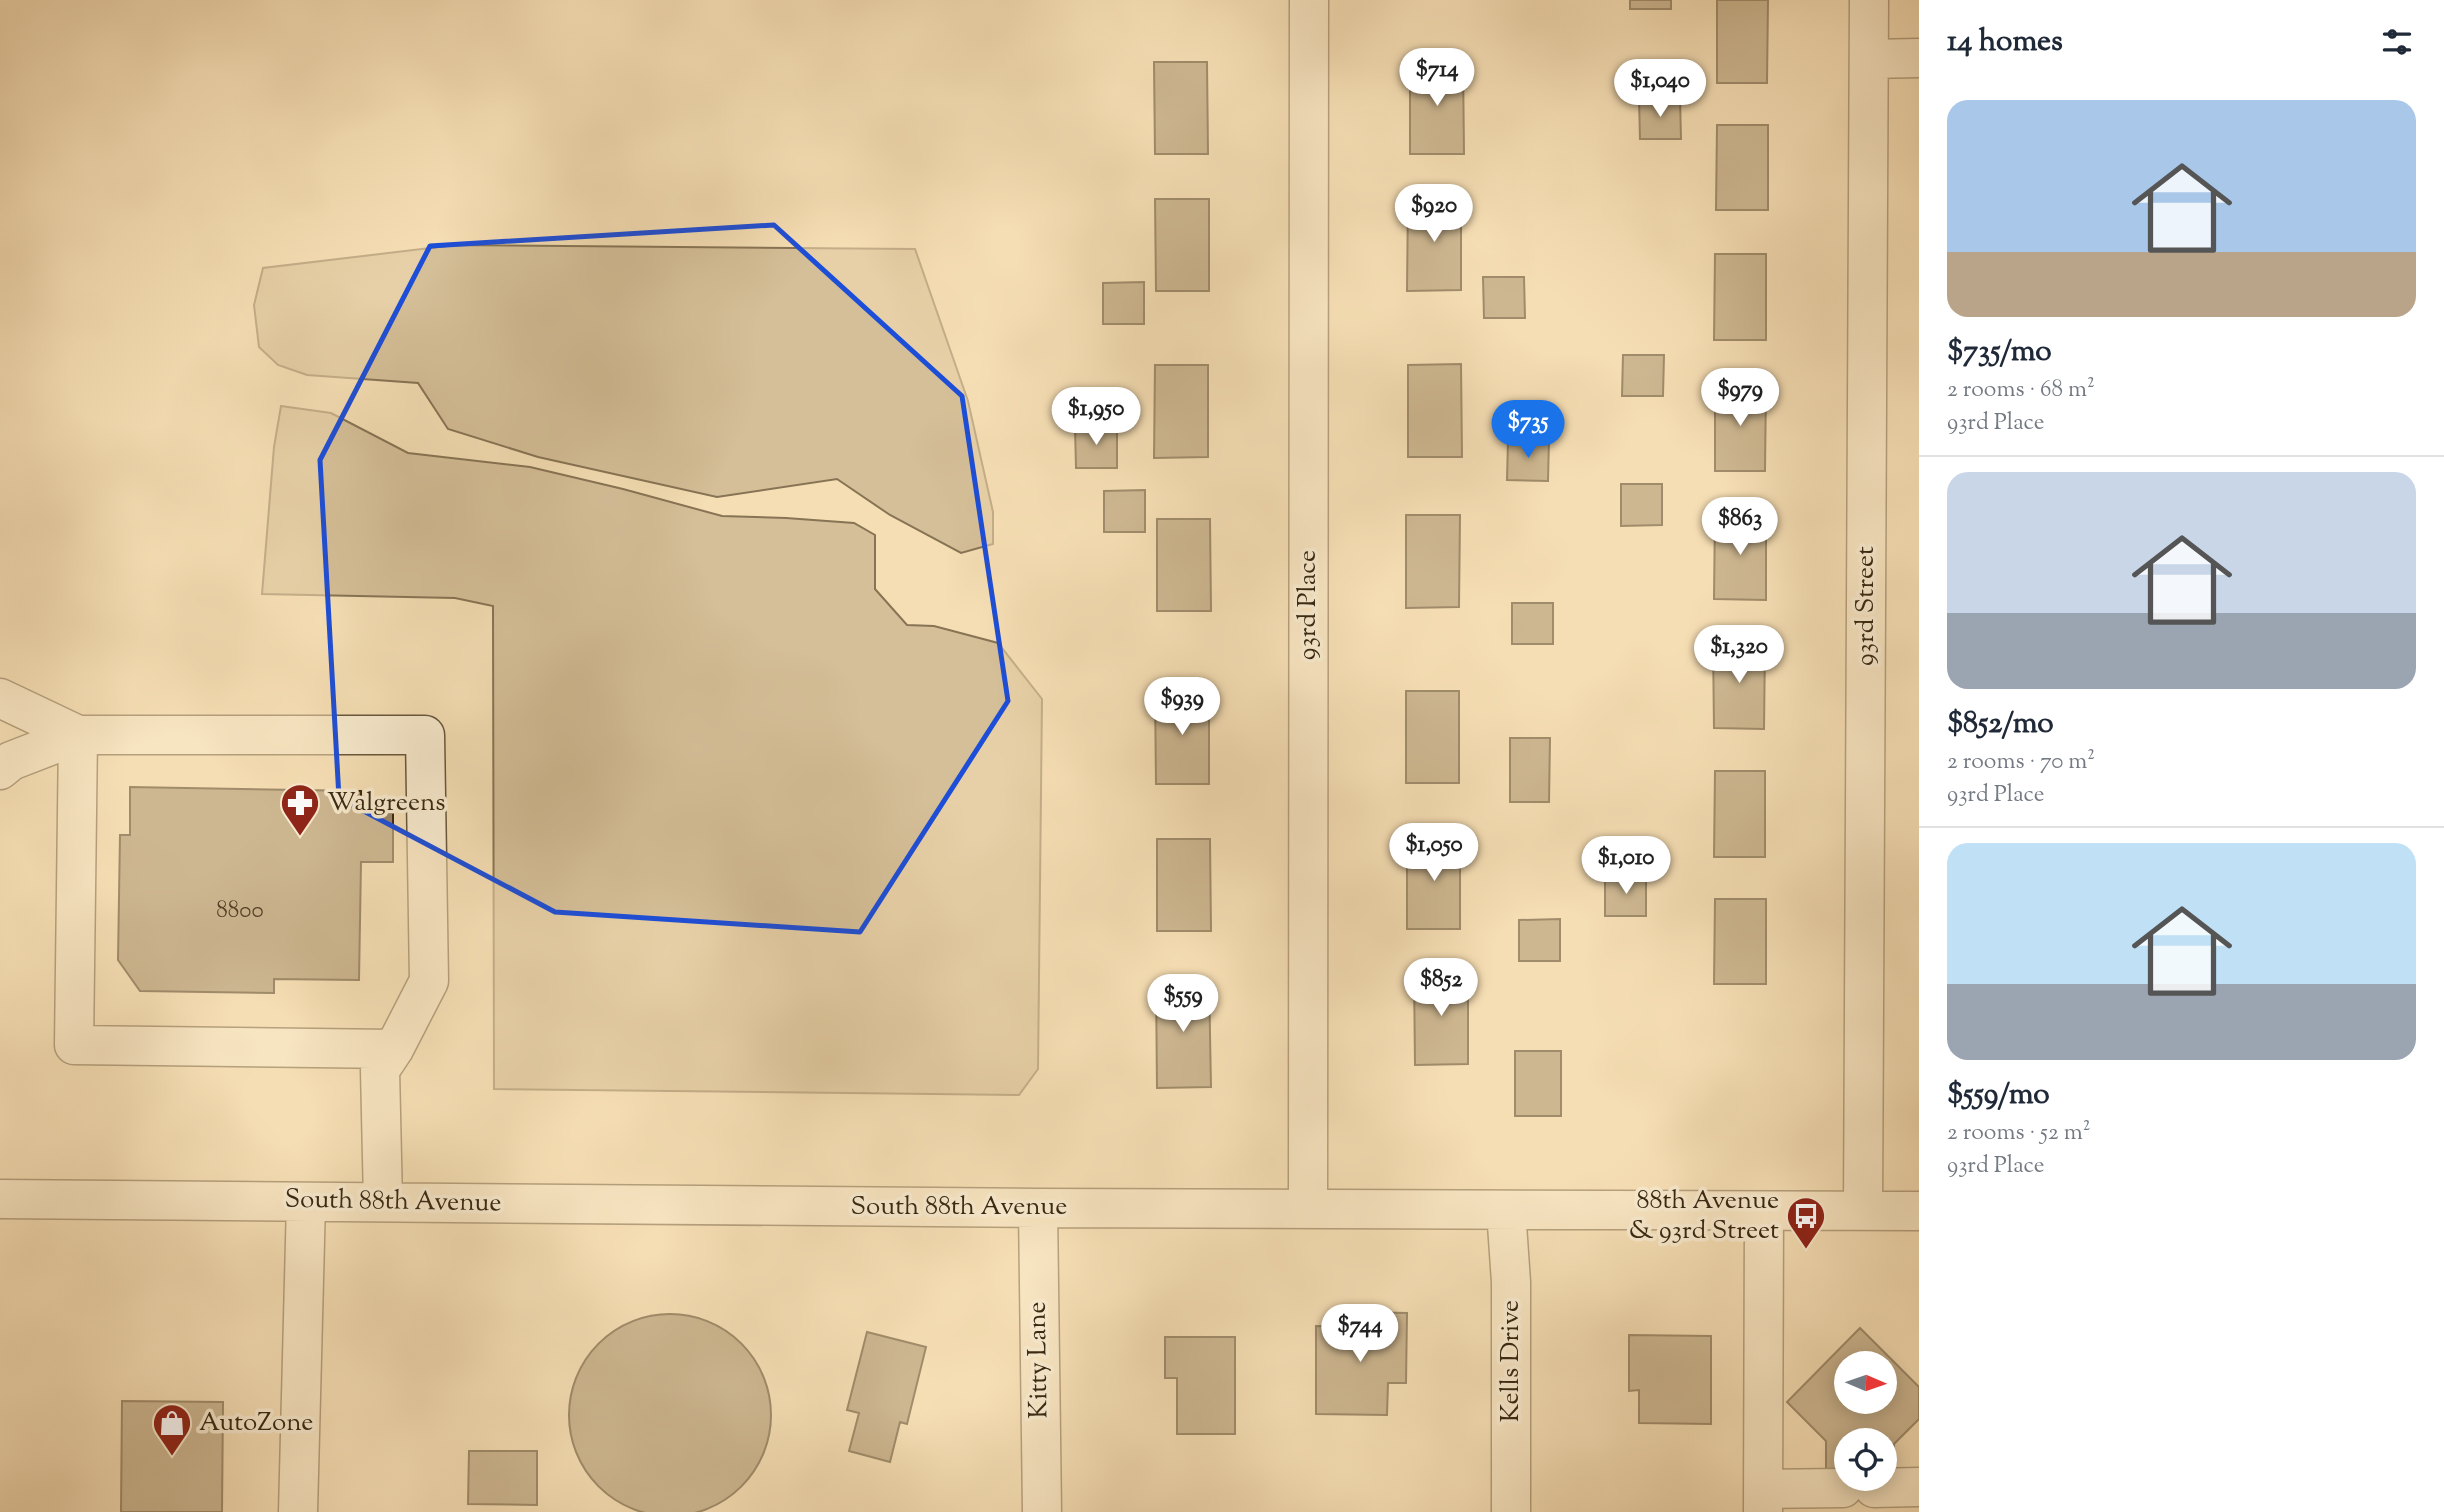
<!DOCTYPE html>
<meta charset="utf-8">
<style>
:root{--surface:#fff;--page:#f6f6f7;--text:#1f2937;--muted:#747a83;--line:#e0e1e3;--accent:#1a73e8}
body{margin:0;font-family:"Sorts Mill Goudy",serif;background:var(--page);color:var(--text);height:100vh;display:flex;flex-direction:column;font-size:26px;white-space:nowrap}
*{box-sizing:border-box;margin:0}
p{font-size:23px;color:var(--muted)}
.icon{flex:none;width:38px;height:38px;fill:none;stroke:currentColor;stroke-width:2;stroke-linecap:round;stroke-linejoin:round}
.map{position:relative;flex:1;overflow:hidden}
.drawer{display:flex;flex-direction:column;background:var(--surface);width:525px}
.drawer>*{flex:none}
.needle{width:46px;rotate:92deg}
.fabs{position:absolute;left:1834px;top:1351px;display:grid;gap:14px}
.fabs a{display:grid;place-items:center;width:63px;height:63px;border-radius:50%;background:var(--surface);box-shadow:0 4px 18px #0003;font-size:35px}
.price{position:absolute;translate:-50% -60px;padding:0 16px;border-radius:24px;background:#fff;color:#222;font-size:23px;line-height:46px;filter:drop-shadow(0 2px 4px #0008)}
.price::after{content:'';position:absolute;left:50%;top:42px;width:21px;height:16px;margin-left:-10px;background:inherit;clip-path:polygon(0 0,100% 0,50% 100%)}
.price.current{background:var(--accent);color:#fff}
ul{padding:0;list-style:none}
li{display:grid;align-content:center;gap:14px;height:371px;padding:0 28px}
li+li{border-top:2px solid var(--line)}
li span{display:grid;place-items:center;height:217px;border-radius:21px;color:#555}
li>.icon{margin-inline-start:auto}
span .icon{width:126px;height:126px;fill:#fffc;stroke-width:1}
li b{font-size:30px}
h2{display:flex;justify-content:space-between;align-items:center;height:84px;padding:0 28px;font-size:30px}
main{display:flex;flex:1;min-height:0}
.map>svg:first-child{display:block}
.green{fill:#d5bf98;stroke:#877455;stroke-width:2}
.building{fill:#9b8766;stroke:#392812;stroke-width:2;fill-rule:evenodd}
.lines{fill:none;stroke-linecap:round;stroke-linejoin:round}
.minor-casing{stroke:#68563a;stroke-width:41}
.minor{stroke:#f8eace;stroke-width:38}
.marked{fill:none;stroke:#1d4ed8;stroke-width:5;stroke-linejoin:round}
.labels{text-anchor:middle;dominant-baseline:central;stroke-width:7;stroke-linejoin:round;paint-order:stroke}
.number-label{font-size:23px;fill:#524027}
.street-label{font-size:26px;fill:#392812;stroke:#f8eace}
.poi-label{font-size:26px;fill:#392812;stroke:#f8eace;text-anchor:start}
</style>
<main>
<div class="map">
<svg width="1919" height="1512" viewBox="0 0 1919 1512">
<rect width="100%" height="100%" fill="#f5deb4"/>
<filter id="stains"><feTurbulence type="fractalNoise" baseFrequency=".00286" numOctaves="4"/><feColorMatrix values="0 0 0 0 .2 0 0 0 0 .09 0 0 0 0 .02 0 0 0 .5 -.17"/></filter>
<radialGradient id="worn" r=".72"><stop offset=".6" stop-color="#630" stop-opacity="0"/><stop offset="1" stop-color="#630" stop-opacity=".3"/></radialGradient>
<path class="green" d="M 455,245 L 915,249 L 968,401 L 993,512 L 993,544 L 961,553 L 890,515 L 837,479 L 717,497 L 538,457 L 448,429 L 418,383 L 307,375 L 278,365 L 259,347 L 254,305 L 263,268 Z
M 281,406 L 331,413 L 408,453 L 530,467 L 623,489 L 722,516 L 786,518 L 854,523 L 875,535 L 875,589 L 907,625 L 934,626 L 998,643 L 1042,699 L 1038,1069 L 1019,1095 L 494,1089 L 493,606 L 455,598 L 262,594 L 274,447 Z"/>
<path class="building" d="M 1630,0 L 1671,0 L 1671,9 L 1630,9 Z
M 1717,0 L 1768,0 L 1767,83 L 1717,83 Z
M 1154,62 L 1207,62 L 1208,154 L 1155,154 Z
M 1410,62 L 1463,62 L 1464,154 L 1410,154 Z
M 1639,98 L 1680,98 L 1681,139 L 1640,139 Z
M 1717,125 L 1768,125 L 1768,210 L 1716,210 Z
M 1408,198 L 1461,198 L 1461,290 L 1407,291 Z
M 1155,199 L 1209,199 L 1209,291 L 1156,291 Z
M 1715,254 L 1766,254 L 1766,340 L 1714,340 Z
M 1483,277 L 1524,277 L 1525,318 L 1484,318 Z
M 1144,282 L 1144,324 L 1103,324 L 1103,283 Z
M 1623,355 L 1664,355 L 1663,396 L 1622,396 Z
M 1461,364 L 1462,457 L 1408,457 L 1408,365 Z
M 1155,365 L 1208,365 L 1208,457 L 1154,458 Z
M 1715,385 L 1766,385 L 1765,471 L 1715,471 Z
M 1117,426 L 1117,468 L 1076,468 L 1075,427 Z
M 1549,439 L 1548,481 L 1507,480 L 1508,440 Z
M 1621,484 L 1662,484 L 1662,525 L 1621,526 Z
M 1145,490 L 1145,532 L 1104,532 L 1104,491 Z
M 1715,513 L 1766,514 L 1766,600 L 1714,599 Z
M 1406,515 L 1460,515 L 1459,607 L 1406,608 Z
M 1157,519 L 1210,519 L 1211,611 L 1157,611 Z
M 1512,603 L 1553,603 L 1553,644 L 1512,644 Z
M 1713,643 L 1765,643 L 1764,729 L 1714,728 Z
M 1155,691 L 1209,691 L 1209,784 L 1156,784 Z
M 1406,691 L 1459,691 L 1459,783 L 1406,783 Z
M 1510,738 L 1550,738 L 1549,802 L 1510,802 Z
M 1715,771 L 1765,771 L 1765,857 L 1714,857 Z
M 130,787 L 361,791 L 361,812 L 393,813 L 393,862 L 361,862 L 359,980 L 274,979 L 274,993 L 140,991 L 118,960 L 120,835 L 130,835 Z
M 1407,837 L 1460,837 L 1460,929 L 1407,929 Z
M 1157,839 L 1210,839 L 1211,931 L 1157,931 Z
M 1605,875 L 1646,875 L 1646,916 L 1605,916 Z
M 1715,899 L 1766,899 L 1766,984 L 1714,984 Z
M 1560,919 L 1560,961 L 1519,961 L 1519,920 Z
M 1414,972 L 1468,972 L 1468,1064 L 1415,1065 Z
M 1156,981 L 1209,981 L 1211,1087 L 1157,1088 Z
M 1515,1051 L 1561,1051 L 1561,1116 L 1515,1116 Z
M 1359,1312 L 1407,1313 L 1406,1383 L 1388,1383 L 1387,1415 L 1316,1414 L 1316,1326 L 1359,1327 Z
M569 1415a101 101 0 1 1 202 0a101 101 0 1 1-202 0Z
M 1860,1328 L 1919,1387 L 1919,1419 L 1894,1444 L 1894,1476 L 1885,1476 L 1885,1440 L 1846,1440 L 1846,1476 L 1826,1475 L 1826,1441 L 1787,1402 ZM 1846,1363 L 1885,1363 L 1885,1402 L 1846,1402 Z
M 867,1332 L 926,1347 L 907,1424 L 900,1422 L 890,1462 L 849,1451 L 859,1413 L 847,1410 Z
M 1629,1335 L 1711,1336 L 1711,1424 L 1639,1423 L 1639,1390 L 1629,1391 Z
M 1165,1337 L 1235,1337 L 1235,1434 L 1177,1434 L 1177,1378 L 1165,1378 Z
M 122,1401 L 223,1402 L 222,1512 L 121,1512 Z
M 469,1451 L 537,1451 L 537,1505 L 468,1504 Z"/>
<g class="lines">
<g class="minor-casing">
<path id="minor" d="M 1869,59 L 1919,58
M 0,698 L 78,735
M 78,735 L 74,1045 L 394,1049
M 0,770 L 11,761 L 78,735 L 425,735 L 429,981 L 394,1049 L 380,1070 L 383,1202
M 0,1199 L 1038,1208 L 1919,1211
M 1038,1208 L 1042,1512
M 1308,1209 L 1309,0
M 1506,1210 L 1511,1282 L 1511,1512
M 1863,1211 L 1869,0
M 1874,1488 L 1919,1487
M 1764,1489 L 1843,1488
M 298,1512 L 306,1202
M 1763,1512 L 1764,1211"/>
</g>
<use href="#minor" class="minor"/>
</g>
<path d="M0 0H1919V1512H0ZM 774,225 L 962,396 L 1008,701 L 860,932 L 555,912 L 339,798 L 320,460 L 430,246 Z" fill="#f5deb4" fill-opacity=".55" fill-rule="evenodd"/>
<path class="marked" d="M 774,225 L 962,396 L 1008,701 L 860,932 L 555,912 L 339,798 L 320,460 L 430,246 Z"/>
<defs>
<g id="pharmacy-pin" transform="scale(2.0125)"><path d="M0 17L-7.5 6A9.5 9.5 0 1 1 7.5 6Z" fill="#8f2418" stroke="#f8eace"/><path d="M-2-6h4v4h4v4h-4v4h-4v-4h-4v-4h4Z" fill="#fff"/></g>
<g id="bus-pin" transform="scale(2.0125)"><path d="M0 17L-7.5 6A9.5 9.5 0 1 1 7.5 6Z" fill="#8f2418" stroke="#f8eace"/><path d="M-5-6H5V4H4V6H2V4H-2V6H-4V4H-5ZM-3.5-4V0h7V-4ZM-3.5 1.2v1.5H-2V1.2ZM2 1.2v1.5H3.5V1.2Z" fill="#fff"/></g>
<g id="shop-pin" transform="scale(2.0125)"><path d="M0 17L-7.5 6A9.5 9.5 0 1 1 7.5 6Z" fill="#8f2418" stroke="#f8eace"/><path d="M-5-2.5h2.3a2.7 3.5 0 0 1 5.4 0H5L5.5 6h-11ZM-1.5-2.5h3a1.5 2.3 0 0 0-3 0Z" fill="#fff"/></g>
</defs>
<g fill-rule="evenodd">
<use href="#pharmacy-pin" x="300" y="803"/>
<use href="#bus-pin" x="1806" y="1216"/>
<use href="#shop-pin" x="172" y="1423"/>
</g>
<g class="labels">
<g class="number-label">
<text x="240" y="911">8800</text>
</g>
<g class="street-label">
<text transform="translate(1308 605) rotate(-90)">93rd Place</text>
<text transform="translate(1866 606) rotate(-90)">93rd Street</text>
<text transform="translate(393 1202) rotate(1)">South 88th Avenue</text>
<text x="959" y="1207">South 88th Avenue</text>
<text transform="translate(1039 1360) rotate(-91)">Kitty Lane</text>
<text transform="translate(1511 1361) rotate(-90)">Kells Drive</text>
</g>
<g class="poi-label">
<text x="327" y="803">Walgreens</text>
<text x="1779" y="1201" text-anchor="end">88th Avenue<tspan x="1779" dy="30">&amp; 93rd Street</tspan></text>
<text x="199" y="1423">AutoZone</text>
</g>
</g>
<rect width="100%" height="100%" filter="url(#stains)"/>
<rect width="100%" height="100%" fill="url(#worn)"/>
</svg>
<div class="fabs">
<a><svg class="needle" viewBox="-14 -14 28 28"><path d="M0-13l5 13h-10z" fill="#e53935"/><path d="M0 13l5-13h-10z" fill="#747a83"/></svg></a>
<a><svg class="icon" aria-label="locate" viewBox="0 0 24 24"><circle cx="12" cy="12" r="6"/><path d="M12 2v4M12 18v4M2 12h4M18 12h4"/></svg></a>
</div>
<b class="price" style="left:1437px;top:108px">$714</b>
<b class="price" style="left:1660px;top:119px">$1,040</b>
<b class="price" style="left:1434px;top:244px">$920</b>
<b class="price" style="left:1740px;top:428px">$979</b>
<b class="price" style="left:1096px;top:447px">$1,950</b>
<b class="price current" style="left:1528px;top:460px">$735</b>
<b class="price" style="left:1740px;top:557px">$863</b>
<b class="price" style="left:1739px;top:685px">$1,320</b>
<b class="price" style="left:1182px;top:737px">$939</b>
<b class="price" style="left:1434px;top:883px">$1,050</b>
<b class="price" style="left:1626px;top:896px">$1,010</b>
<b class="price" style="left:1441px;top:1018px">$852</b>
<b class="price" style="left:1183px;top:1034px">$559</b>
<b class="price" style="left:1360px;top:1364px">$744</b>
</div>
<section class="drawer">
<h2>14 homes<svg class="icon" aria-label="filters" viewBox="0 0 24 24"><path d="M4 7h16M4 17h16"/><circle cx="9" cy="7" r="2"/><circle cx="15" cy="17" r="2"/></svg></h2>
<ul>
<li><span style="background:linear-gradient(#a9c7e8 70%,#b9a48a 0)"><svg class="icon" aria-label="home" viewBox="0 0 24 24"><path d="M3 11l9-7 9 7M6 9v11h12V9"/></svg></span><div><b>$735/mo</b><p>2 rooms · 68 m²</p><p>93rd Place</p></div></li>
<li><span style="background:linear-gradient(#c9d6e8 65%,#9aa5b1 0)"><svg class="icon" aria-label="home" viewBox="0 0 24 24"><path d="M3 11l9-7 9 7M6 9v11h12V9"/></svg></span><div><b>$852/mo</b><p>2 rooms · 70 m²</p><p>93rd Place</p></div></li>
<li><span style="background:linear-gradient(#bfe0f5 65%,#9aa5b1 0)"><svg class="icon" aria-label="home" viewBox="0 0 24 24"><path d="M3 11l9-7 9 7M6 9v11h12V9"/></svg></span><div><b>$559/mo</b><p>2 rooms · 52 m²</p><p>93rd Place</p></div></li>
</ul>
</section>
</main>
